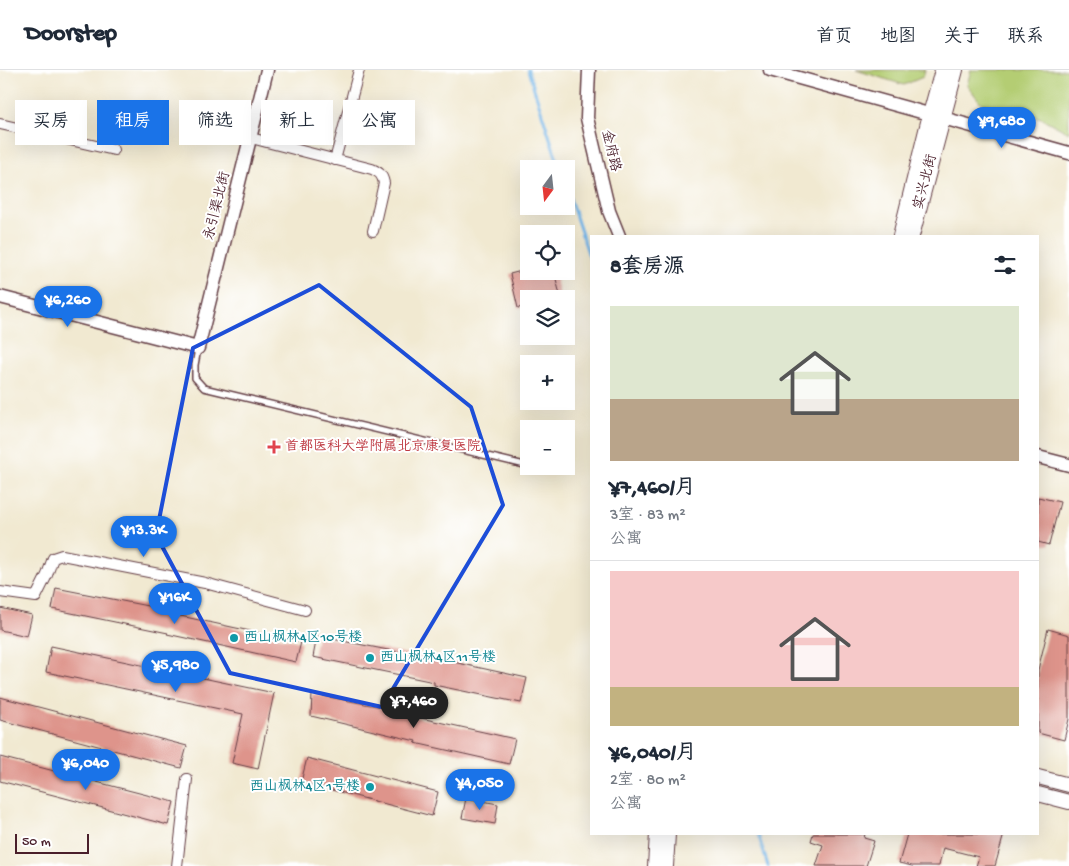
<!DOCTYPE html>
<html lang="zh">
<meta charset="utf-8">
<style>
:root{--surface:#fff;--page:#f6f6f7;--text:#1f2937;--muted:#747a83;--line:#e0e1e3;--accent:#1a73e8}
body{margin:0;font-family:"Gochi Hand","LXGW WenKai TC",sans-serif;background:var(--page);color:var(--text);height:100vh;display:flex;flex-direction:column;font-size:19px;white-space:nowrap}
*{box-sizing:border-box;margin:0}
p{font-size:16px;color:var(--muted)}
.icon{flex:none;width:28px;height:28px;fill:none;stroke:currentColor;stroke-width:2;stroke-linecap:round;stroke-linejoin:round}
.map{position:relative;flex:1;overflow:hidden}
.details{position:absolute;left:590px;top:165px;width:449px;height:600px;display:flex;flex-direction:column;background:var(--surface);border-radius:0px;box-shadow:0 5px 20px #0002}
.details>*{flex:none}
.top-card{position:absolute;left:15px;top:30px;width:475px;height:45px;display:flex;gap:10px}
.needle{width:32px;rotate:195deg}
.fabs{position:absolute;left:520px;top:90px;display:grid;gap:10px}
.fabs a{display:grid;place-items:center;width:55px;height:55px;border-radius:0px;background:var(--surface);box-shadow:0 5px 20px #0002;font-size:25px}
.scale{position:absolute;left:15px;bottom:12px;width:74px;box-sizing:border-box;padding-left:5px;border:2px solid #4a1f2b;border-top:0;font-size:14px;line-height:18px;white-space:nowrap;color:#4a1f2b;-webkit-text-stroke:4px #fff;paint-order:stroke}
.price{position:absolute;translate:-50% -42px;padding:0 11px;border-radius:18px;background:var(--accent);color:#fff;font-size:16px;line-height:32px;filter:drop-shadow(0 1px 2px #0008)}
.price::after{content:'';position:absolute;left:50%;top:30px;width:15px;height:11px;margin-left:-8px;background:inherit;clip-path:polygon(0 0,100% 0,50% 100%)}
.price.on{background:#222;color:#fff}
ul{padding:0;list-style:none}
li{display:grid;align-content:center;gap:10px;height:265px;padding:0 20px}
li+li{border-top:1px solid var(--line)}
li span{display:grid;place-items:center;height:155px;border-radius:0px;color:#555}
li>.icon{margin-inline-start:auto}
span .icon{width:90px;height:90px;fill:#fffc;stroke-width:1}
li b{font-size:21px}
h2{display:flex;justify-content:space-between;align-items:center;height:60px;padding:0 20px;font-size:21px}
.tag{padding:0 18px;border-radius:0px;background:var(--surface);box-shadow:0 5px 20px #0002;font-size:18px;line-height:45px}
.tag.on{background:var(--accent);color:#fff}
header{display:flex;align-items:center;gap:30px;box-sizing:border-box;height:70px;padding:0 25px;background:var(--surface);border-bottom:1px solid var(--line)}
header strong{font-size:24px}
nav{display:flex;gap:28px;margin-inline-start:auto;font-size:18px}
.map>svg:first-child{display:block}
.park{fill:#b4cd73;stroke:#7f764f}
.lines{fill:none;stroke-linecap:round;stroke-linejoin:round}
.stream{stroke:#74b7e9;stroke-width:3}
.building{fill:#de948b}
.service-casing{stroke:#633d44;stroke-width:8}
.minor-casing{stroke:#633d44;stroke-width:12}
.tertiary-casing{stroke:#633d44;stroke-width:15}
.secondary-casing{stroke:#633d44;stroke-width:16}
.service{stroke:#fff;stroke-width:5}
.minor{stroke:#fff;stroke-width:10}
.tertiary{stroke:#fff;stroke-width:12}
.secondary{stroke:#fff;stroke-width:14}
.marked{fill:none;stroke:#1d4ed8;stroke-width:4;stroke-linejoin:round}
.health-dot{fill:#e0444e;stroke:#fff;stroke-width:2}
.culture-dot{fill:#0f9aa8;stroke:#fff;stroke-width:2}
.labels{text-anchor:middle;dominant-baseline:central;stroke-width:4;stroke-linejoin:round;paint-order:stroke}
.street-label{font-size:14px;fill:#4a1f2b;stroke:#fff}
.health-label{font-size:14px;fill:#be3a42;stroke:#fff;text-anchor:start}
.culture-label{font-size:14px;fill:#0d838f;stroke:#fff;text-anchor:start}
</style>
<header>
<strong>Doorstep</strong>
<nav><a>首页</a><a>地图</a><a>关于</a><a>联系</a></nav>
</header>
<div class="map">
<svg width="1069" height="796" viewBox="0 0 1069 796">
<rect width="100%" height="100%" fill="#fff"/>
<filter id="ink" filterUnits="userSpaceOnUse"><feTurbulence type="fractalNoise" baseFrequency=".02" numOctaves="2"/><feDisplacementMap in="SourceGraphic" scale="10" xChannelSelector="R" yChannelSelector="G"/><feConvolveMatrix kernelMatrix="1 2 1 2 8 2 1 2 1" color-interpolation-filters="sRGB"/></filter>
<filter id="wash" filterUnits="userSpaceOnUse"><feTurbulence type="fractalNoise" baseFrequency=".0096" numOctaves="4" result="noise"/><feDisplacementMap in="SourceGraphic" scale="20" xChannelSelector="R" yChannelSelector="G"/><feGaussianBlur stdDeviation="1.12" result="paint"/><feColorMatrix in="noise" values="0 0 0 0 0 0 0 0 0 0 0 0 0 0 0 0 0 1.4 0 .05"/><feComposite in="paint" operator="in"/></filter>
<g filter="url(#wash)">
<rect width="100%" height="100%" fill="#f1e9d1"/>
<path class="park" d="M 856,0 L 925,0 L 923,7 L 904,15 Z
M 971,0 L 1069,0 L 1069,63 L 1041,48 L 981,33 L 967,15 Z"/>
<g class="lines">
<path class="stream" d="M 528,0 L 560,99
M 566,117 L 591,192
M 758,764 L 768,796"/>
</g>
<g id="blocks">
<path class="building" d="M 529,199 L 529,201 L 554,201 L 561,229 L 529,229 L 529,236 L 518,238 L 510,204 Z
M 1038,427 L 1060,432 L 1049,475 L 1038,472 Z
M 56,518 L 163,539 L 162,542 L 301,572 L 296,592 L 167,564 L 168,563 L 52,539 Z
M 0,538 L 32,545 L 27,566 L 0,560 Z
M 1048,559 L 1069,565 L 1069,649 L 1064,670 L 1038,663 L 1038,600 Z
M 317,566 L 439,590 L 439,589 L 527,608 L 521,633 L 434,615 L 434,612 L 313,587 Z
M 51,576 L 274,623 L 258,699 L 232,693 L 243,644 L 46,602 Z
M 312,624 L 408,642 L 407,645 L 515,669 L 509,694 L 415,673 L 416,671 L 311,646 Z
M 0,627 L 187,676 L 181,698 L 0,650 Z
M 0,687 L 174,732 L 168,755 L 0,711 Z
M 307,688 L 438,722 L 432,746 L 301,712 Z
M 466,728 L 498,734 L 495,754 L 462,748 Z
M 813,764 L 865,764 L 864,768 L 874,771 L 866,796 L 816,796 L 823,775 L 811,771 Z
M 907,764 L 1004,764 L 995,796 L 976,796 L 979,787 L 943,778 L 939,796 L 912,796 L 899,793 Z"/>
</g>
</g>
<g filter="url(#ink)">
<use href="#blocks" fill-opacity="0" stroke="#633d44" stroke-width="1"/>
<g class="lines">
<g class="service-casing">
<path id="service" d="M 198,279 L 195,295 L 195,308 L 204,318 L 529,396
M 530,396 L 539,398"/>
</g>
<g class="minor-casing">
<path id="minor" d="M 0,54 L 114,80
M 251,68 L 372,99 C 379,102 382,104 384,113 L 373,161
M 335,90 L 359,0
M 0,522 L 36,527 L 47,505 L 53,488 L 62,485 L 205,513 L 305,540
M 177,796 L 187,709"/>
</g>
<g class="tertiary-casing">
<path id="tertiary" d="M 589,0 L 587,48 L 609,141 L 619,166
M 770,0 L 1069,83
M 0,227 L 198,278 L 267,0
M 1038,387 L 1069,395"/>
</g>
<g class="secondary-casing">
<path id="secondary" d="M 900,166 L 930,44 L 942,0
M 912,166 L 956,0
M 1038,707 L 1069,715
M 1038,724 L 1069,732
M 655,796 L 657,764
M 666,796 L 668,764"/>
</g>
<use href="#service" class="service"/>
<use href="#minor" class="minor"/>
<use href="#tertiary" class="tertiary"/>
<use href="#secondary" class="secondary"/>
</g>
</g>
<path class="marked" d="M 319,215 L 471,337 L 503,435 L 382,637 L 230,603 L 156,465 L 193,278 Z"/>
<path class="health-dot" d="M271.5 369.5h5v5h5v5h-5v5h-5v-5h-5v-5h5z"/>
<g class="culture-dot">
<circle cx="234" cy="568" r="5"/>
<circle cx="370" cy="588" r="5"/>
<circle cx="370" cy="717" r="5"/>
</g>
<g class="labels">
<g class="street-label">
<text transform="translate(610 81) rotate(77)">金府路</text>
<text transform="translate(926 112) rotate(-75)">实兴北街</text>
<text transform="translate(218 136) rotate(-76)">永引渠北街</text>
</g>
<g class="health-label">
<text x="285" y="377">首都医科大学附属北京康复医院</text>
</g>
<g class="culture-label">
<text x="244" y="568">西山枫林4区10号楼</text>
<text x="380" y="588">西山枫林4区11号楼</text>
<text x="360" y="717" text-anchor="end">西山枫林4区1号楼</text>
</g>
</g>
</svg>
<div class="fabs">
<a><svg class="needle" viewBox="-14 -14 28 28"><path d="M0-13l5 13h-10z" fill="#e53935"/><path d="M0 13l5-13h-10z" fill="#747a83"/></svg></a>
<a><svg class="icon" aria-label="locate" viewBox="0 0 24 24"><circle cx="12" cy="12" r="6"/><path d="M12 2v4M12 18v4M2 12h4M18 12h4"/></svg></a>
<a><svg class="icon" aria-label="layers" viewBox="0 0 24 24"><path d="M12 4l9 5-9 5-9-5zM3 14l9 5 9-5"/></svg></a>
<a>+</a>
<a>−</a>
</div>
<div class="scale">50 m</div>
<b class="price" style="left:1002px;top:79px">¥9,680</b>
<b class="price" style="left:68px;top:258px">¥6,260</b>
<b class="price" style="left:144px;top:488px">¥13.3K</b>
<b class="price" style="left:175px;top:555px">¥16K</b>
<b class="price" style="left:176px;top:623px">¥5,980</b>
<b class="price on" style="left:414px;top:659px">¥7,460</b>
<b class="price" style="left:86px;top:721px">¥6,040</b>
<b class="price" style="left:480px;top:741px">¥4,050</b>
<div class="top-card">
<a class="tag">买房</a>
<a class="tag on">租房</a>
<a class="tag">筛选</a>
<a class="tag">新上</a>
<a class="tag">公寓</a>
</div>
<section class="details">
<h2>8套房源<svg class="icon" aria-label="filters" viewBox="0 0 24 24"><path d="M4 7h16M4 17h16"/><circle cx="9" cy="7" r="2"/><circle cx="15" cy="17" r="2"/></svg></h2>
<ul>
<li><span style="background:linear-gradient(#dfe7d0 60%,#b9a48a 0)"><svg class="icon" aria-label="home" viewBox="0 0 24 24"><path d="M3 11l9-7 9 7M6 9v11h12V9"/></svg></span><div><b>¥7,460/月</b><p>3室 · 83 m²</p><p>公寓</p></div></li>
<li><span style="background:linear-gradient(#f6c9c9 75%,#c2b280 0)"><svg class="icon" aria-label="home" viewBox="0 0 24 24"><path d="M3 11l9-7 9 7M6 9v11h12V9"/></svg></span><div><b>¥6,040/月</b><p>2室 · 80 m²</p><p>公寓</p></div></li>
</ul>
</section>
</div>
